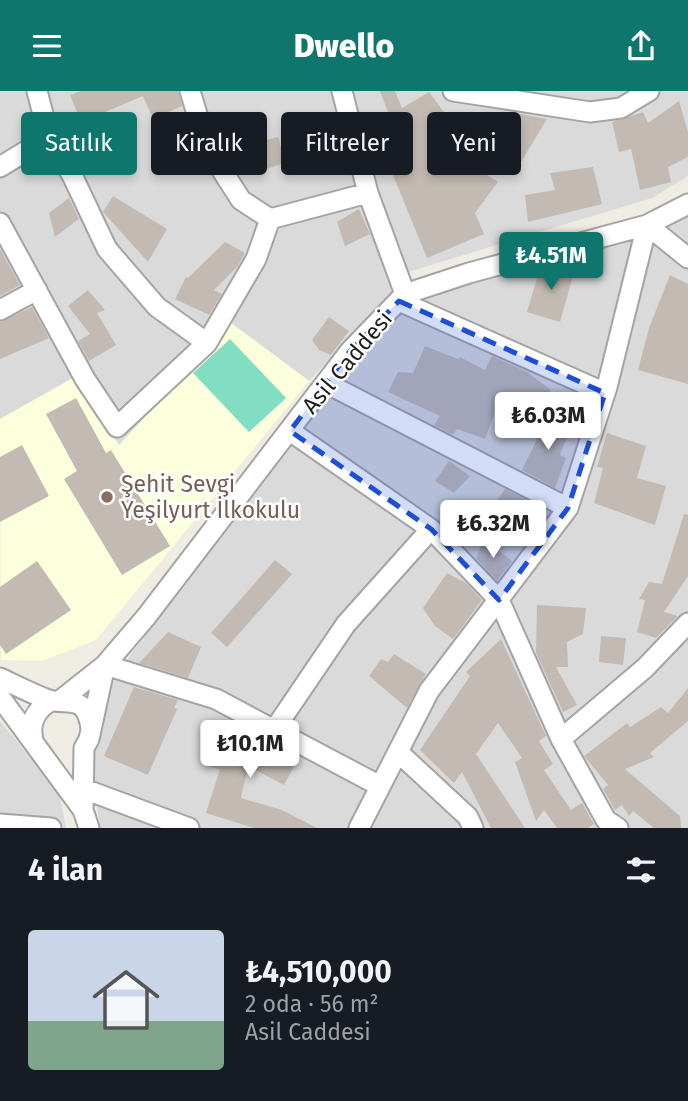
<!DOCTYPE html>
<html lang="tr">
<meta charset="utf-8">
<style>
:root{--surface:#171b24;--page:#242831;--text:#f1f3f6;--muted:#9ea1a6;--line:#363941;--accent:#0f766e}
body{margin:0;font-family:"Fira Sans",sans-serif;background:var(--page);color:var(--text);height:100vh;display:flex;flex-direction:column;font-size:26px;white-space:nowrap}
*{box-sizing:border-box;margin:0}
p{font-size:23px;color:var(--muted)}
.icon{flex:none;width:38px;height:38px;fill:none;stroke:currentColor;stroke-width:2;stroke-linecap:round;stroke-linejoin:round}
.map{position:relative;height:737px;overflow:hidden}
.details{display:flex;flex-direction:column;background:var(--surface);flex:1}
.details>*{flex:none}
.banner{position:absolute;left:21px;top:21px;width:648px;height:63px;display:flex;gap:14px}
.price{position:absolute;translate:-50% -60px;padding:0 16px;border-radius:7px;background:#fff;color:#222;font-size:23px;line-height:46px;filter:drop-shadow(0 2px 4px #0008)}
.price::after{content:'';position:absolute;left:50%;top:42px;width:21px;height:16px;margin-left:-10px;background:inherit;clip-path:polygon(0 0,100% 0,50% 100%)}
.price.on{background:var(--accent);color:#fff}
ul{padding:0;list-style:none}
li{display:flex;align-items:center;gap:21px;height:175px;padding:0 28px}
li+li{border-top:2px solid var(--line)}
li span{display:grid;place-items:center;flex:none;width:196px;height:140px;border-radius:7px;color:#555}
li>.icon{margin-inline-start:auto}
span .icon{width:84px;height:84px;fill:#fffc;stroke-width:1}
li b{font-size:30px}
h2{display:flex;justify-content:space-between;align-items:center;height:84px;padding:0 28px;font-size:30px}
.chip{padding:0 24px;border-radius:7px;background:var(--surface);box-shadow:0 4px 10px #0003;font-size:24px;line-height:63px}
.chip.on{background:var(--accent);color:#fff}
header{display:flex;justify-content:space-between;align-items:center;height:91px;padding:0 28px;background:var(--accent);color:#fff;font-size:32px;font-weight:800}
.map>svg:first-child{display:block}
.residential{fill:#dbdada}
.education{fill:#fbffdc}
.pitch{fill:#81dec3}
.building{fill:#c3bbb3}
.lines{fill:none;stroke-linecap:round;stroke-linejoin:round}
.minor-casing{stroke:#a4a4a4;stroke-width:23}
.minor{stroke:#fff;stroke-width:19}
.marked{fill:#1d4ed8;fill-opacity:0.2;stroke:#1d4ed8;stroke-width:5;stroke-dasharray:14 9;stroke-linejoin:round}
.education-dot{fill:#8d6e63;stroke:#fff;stroke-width:2.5}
.labels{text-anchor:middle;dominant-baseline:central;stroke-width:5;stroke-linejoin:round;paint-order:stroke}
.street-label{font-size:23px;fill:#1d1d1d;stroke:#fff}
.education-label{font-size:23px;fill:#785e54;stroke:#fff;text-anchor:start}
</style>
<header><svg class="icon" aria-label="menu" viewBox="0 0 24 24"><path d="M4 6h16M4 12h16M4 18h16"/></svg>Dwello<svg class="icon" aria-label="share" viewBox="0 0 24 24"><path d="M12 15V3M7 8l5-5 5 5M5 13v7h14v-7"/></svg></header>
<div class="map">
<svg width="688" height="737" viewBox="0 0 688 737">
<rect width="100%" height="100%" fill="#eeece3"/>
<path class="residential" d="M 0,0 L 688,0 L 688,85 L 652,107 L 411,180 L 309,290 L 231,232 L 119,355 L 73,287 L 0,328 Z
M 688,121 L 688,737 L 100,737 L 92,680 L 106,604 L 129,566 L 372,246 L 420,206 Z
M 0,630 L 59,701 L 66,737 L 0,737 Z"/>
<path class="education" d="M 231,232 L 309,290 L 96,549 L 42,570 L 1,569 L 0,328 L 73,287 L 119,354 Z"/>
<path class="pitch" d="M 230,248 L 286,307 L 249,341 L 193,282 Z"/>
<path class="building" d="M 81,0 L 178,0 L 182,15 L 153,28 L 143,5 L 81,31 L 70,4 Z
M 380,0 L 395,0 L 402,17 L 429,1 L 459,41 L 483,22 L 497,40 L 479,59 L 461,67 L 498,91 L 475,122 L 484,143 L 427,167 L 384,62 L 402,58 Z
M 679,10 L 688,41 L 688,66 L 668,76 L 671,91 L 640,99 L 631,58 L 619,61 L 612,31 L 643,21 L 648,32 Z
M 515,22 L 547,28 L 521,71 L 519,55 L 497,43 Z
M 278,46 L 285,72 L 257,81 L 249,53 Z
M 593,76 L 602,113 L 528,131 L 525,104 L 555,99 L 550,82 Z
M 113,105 L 167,138 L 148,171 L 103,121 Z
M 69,107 L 79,128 L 55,146 L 49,122 Z
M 359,118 L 370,143 L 345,155 L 337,131 Z
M 225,151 L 245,162 L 238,175 L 214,199 L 222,203 L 209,224 L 175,208 L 186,186 L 188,187 Z
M 0,158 L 20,194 L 0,205 Z
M 576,174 L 560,231 L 527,221 L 540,177 Z
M 670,184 L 688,193 L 688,293 L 638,279 L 649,237 Z
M 88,199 L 105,219 L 97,222 L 116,254 L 89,270 L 78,250 L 90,243 L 68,215 Z
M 32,216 L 49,247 L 0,268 L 0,231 Z
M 329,226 L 349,240 L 331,264 L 319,259 L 312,249 Z
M 425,255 L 458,268 L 460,266 L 485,279 L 492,265 L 527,281 L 551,299 L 535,323 L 505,308 L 501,317 L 497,316 L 485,348 L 457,338 L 453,344 L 434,334 L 440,325 L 388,301 L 398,281 L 413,282 Z
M 76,307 L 106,362 L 111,359 L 170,455 L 122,484 L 64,388 L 77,380 L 46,323 Z
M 550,322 L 565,327 L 567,346 L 560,364 L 566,367 L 555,397 L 522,379 Z
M 607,342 L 646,355 L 637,387 L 666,395 L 655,434 L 594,412 L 603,377 L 597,376 Z
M 22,354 L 49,405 L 0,431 L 0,366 Z
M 449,370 L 470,385 L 454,402 L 435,390 Z
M 505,398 L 532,412 L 520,428 L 492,417 Z
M 469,421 L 489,441 L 476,455 L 459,441 Z
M 684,423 L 688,424 L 688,485 L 664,521 L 678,525 L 656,547 L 637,541 L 645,509 L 639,508 L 649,491 L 662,493 Z
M 484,448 L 512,470 L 497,490 L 476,467 Z
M 275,469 L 292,483 L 227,556 L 211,542 Z
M 37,470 L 71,519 L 6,563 L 0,554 L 0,496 Z
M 447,482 L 466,492 L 482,509 L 453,548 L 435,535 L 423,517 Z
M 537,514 L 586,517 L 583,543 L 567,551 L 568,576 L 556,576 L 577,614 L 563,621 L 536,562 Z
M 168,541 L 201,556 L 188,587 L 139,572 Z
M 601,545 L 626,547 L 623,574 L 599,571 Z
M 501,548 L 546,645 L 539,650 L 553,673 L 544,679 L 571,719 L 582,712 L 594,733 L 588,737 L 557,737 L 544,719 L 536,730 L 515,671 L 522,667 L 498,632 L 476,663 L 525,737 L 491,737 L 462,681 L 454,692 L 420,659 L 470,585 L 466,581 Z
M 394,563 L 426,583 L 407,617 L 369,585 L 381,568 L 388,571 Z
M 134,596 L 178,609 L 174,617 L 177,618 L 148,684 L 104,665 Z
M 688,597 L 688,630 L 650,662 L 654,666 L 625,678 L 680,725 L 681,737 L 654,737 L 633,720 L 629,725 L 622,714 L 615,719 L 603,698 L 608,694 L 584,665 L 627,632 L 630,636 L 661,616 L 668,622 Z
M 233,632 L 271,655 L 273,652 L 299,666 L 284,694 L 248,675 L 241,707 L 282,719 L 317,737 L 254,737 L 206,722 L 220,678 L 206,675 Z"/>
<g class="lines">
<g class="minor-casing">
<path id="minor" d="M 37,0 L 49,46 L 72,84 L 107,158 L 157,216 L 207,252
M 190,0 L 207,56 L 241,109 L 270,128 L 368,102
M 342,0 L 368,102 L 405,203
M 453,0 L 590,21 L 621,17 L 649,0
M 0,76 L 49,46
M 0,132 L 85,288 L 117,336 L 207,252 L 256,168 L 270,128
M 399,210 L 605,302
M 0,219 L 37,199
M 326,292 L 568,417
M 431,438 L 499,509 L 561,648 L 606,729 L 618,737
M 105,574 L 216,608 L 380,695
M 0,587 C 15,594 31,602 46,608 C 66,616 86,600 91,638
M 0,606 L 83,719 L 89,737
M 62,608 L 105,574 L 146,526 L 350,260 L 405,203 L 469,182 L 647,134 L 688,113
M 274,639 L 346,533 L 431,438 L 290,340
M 561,648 L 645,577 L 688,532
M 33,649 C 29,632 35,619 51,610
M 398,661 L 468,726 L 473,737
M 84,698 L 189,737
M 83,719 L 84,657 L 89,648 L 105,574
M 0,733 L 51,737
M 359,737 L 429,600 L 568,417 L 607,296 L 647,134 L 688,167"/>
</g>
<use href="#minor" class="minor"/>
</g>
<path class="marked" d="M 399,210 L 605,302 L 568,417 L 499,509 L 431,438 L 290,340 L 350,260 Z"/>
<circle class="education-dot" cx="107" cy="406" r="7"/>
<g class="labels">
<g class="street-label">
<text transform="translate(347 271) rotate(-50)">Asil Caddesi</text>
</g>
<g class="education-label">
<text x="121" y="393">Şehit Sevgi<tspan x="121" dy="26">Yeşilyurt İlkokulu</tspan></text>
</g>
</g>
</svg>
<b class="price on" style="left:551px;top:201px">₺4.51M</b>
<b class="price" style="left:548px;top:361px">₺6.03M</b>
<b class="price" style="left:493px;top:469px">₺6.32M</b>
<b class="price" style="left:250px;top:689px">₺10.1M</b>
<div class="banner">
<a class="chip on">Satılık</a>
<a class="chip">Kiralık</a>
<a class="chip">Filtreler</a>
<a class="chip">Yeni</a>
</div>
</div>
<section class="details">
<h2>4 ilan<svg class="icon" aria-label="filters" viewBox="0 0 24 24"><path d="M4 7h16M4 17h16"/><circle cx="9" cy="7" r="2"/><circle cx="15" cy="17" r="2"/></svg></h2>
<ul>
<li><span style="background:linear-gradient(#c9d6e8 65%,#7fa58c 0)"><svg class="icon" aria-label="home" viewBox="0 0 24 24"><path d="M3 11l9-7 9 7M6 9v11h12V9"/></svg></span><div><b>₺4,510,000</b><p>2 oda · 56 m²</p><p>Asil Caddesi</p></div></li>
</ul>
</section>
